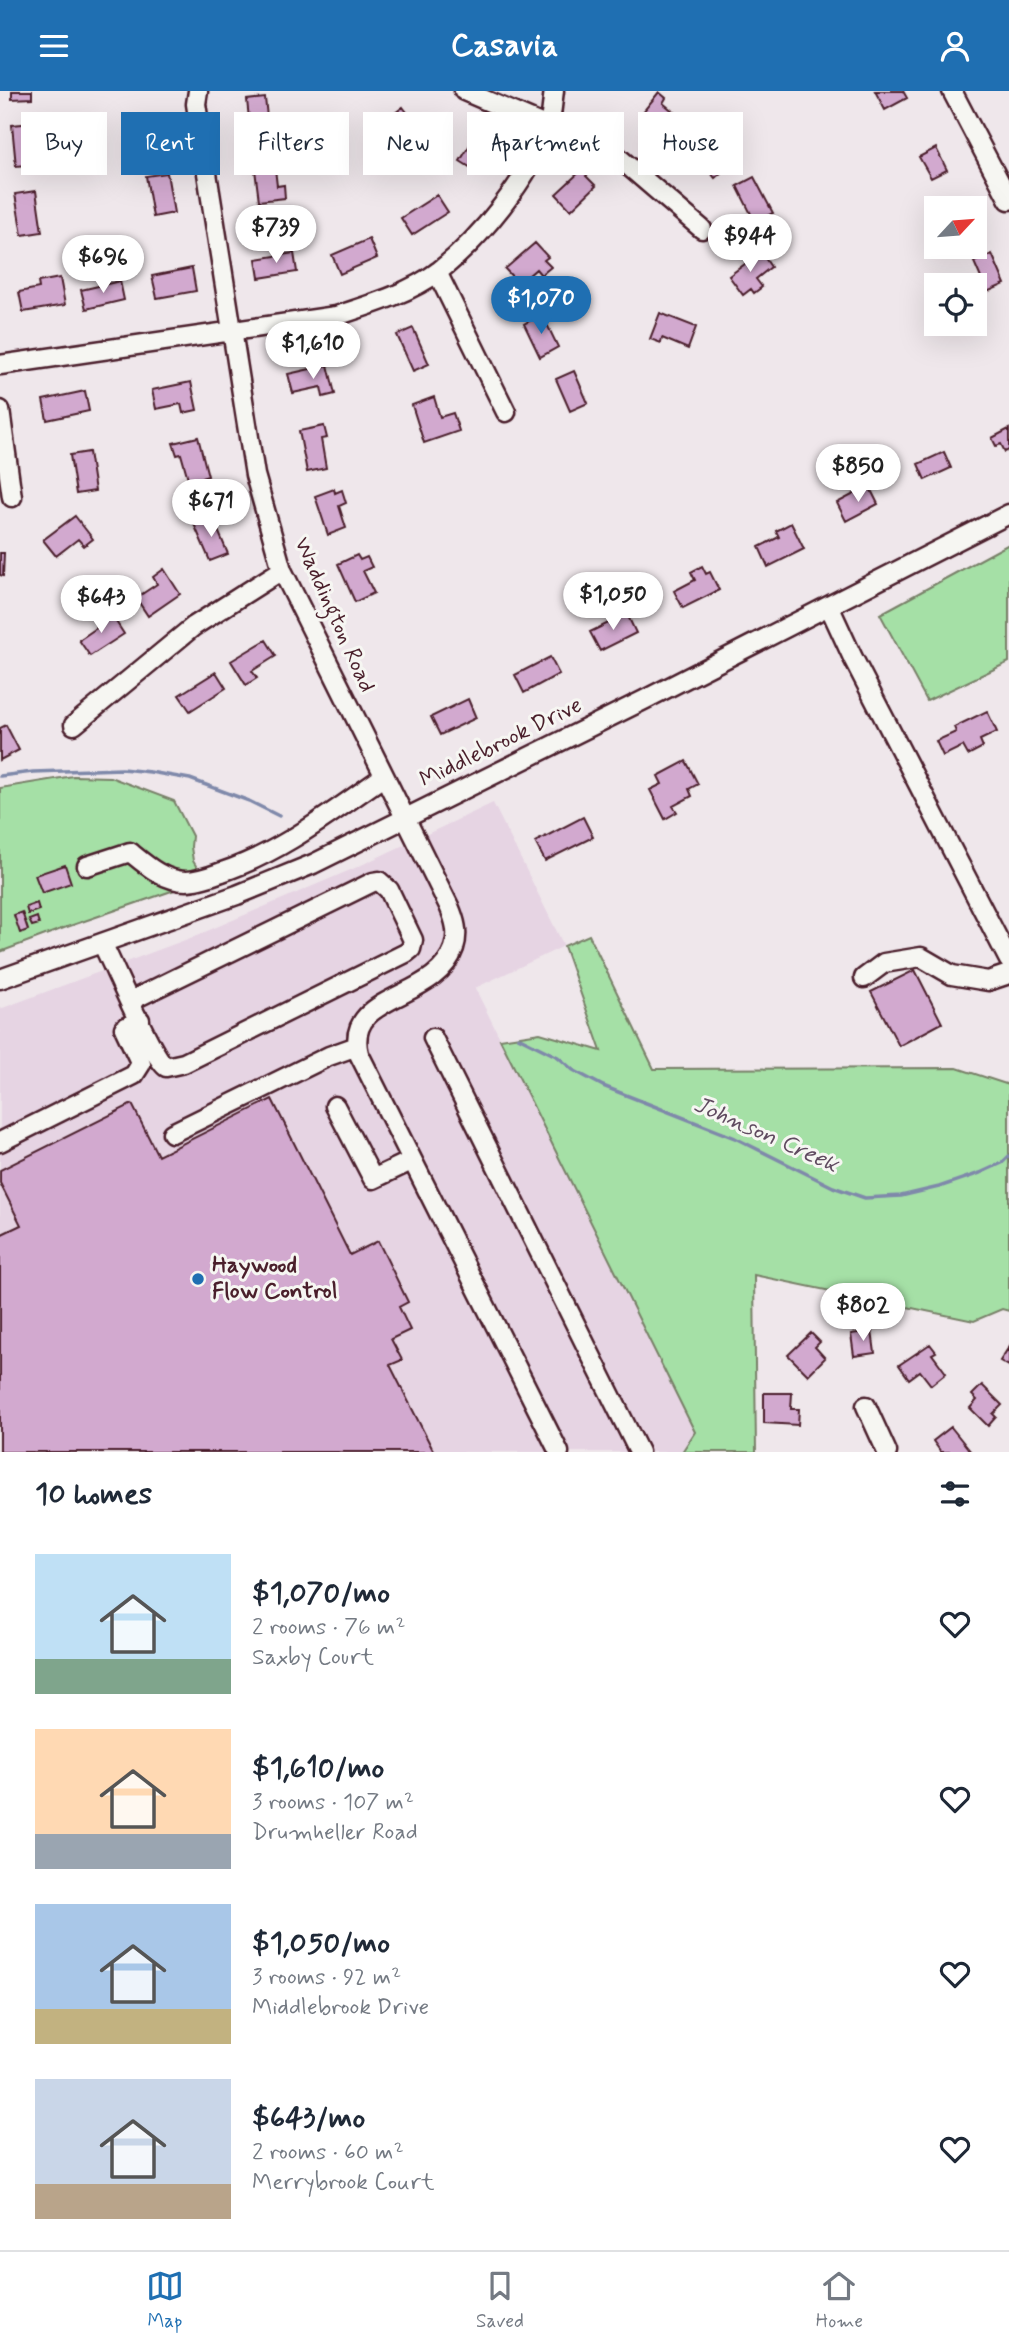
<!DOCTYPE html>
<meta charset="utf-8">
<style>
:root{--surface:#fff;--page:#f6f6f7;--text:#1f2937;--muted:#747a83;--line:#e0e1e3;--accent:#1f6fb2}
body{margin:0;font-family:Mynerve,sans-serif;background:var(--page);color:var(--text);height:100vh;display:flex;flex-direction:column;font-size:26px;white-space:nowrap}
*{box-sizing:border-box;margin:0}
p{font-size:23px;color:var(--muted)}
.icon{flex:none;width:38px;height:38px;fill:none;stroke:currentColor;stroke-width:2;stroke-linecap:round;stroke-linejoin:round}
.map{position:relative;height:1361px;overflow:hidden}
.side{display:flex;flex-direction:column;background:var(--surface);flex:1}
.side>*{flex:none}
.hud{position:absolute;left:21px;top:21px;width:968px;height:63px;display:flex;gap:14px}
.needle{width:46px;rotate:64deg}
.controls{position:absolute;left:924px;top:105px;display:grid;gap:14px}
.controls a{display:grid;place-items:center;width:63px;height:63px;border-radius:0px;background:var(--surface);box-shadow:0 7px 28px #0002;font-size:35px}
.price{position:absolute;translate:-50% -60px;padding:0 16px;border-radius:24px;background:#fff;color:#222;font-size:23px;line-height:46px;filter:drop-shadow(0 2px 4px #0008)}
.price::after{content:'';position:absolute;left:50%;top:42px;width:21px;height:16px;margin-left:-10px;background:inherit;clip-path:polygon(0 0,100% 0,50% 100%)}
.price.on{background:var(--accent);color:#fff}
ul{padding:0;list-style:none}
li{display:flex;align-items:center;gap:21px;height:175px;padding:0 35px}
li span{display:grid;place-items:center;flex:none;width:196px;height:140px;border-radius:0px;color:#555}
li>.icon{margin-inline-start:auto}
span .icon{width:84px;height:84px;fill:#fffc;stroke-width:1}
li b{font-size:30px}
h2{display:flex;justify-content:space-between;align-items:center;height:84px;padding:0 35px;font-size:30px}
.chip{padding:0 24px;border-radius:0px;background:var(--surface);box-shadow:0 7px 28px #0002;font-size:24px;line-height:63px}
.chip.on{background:var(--accent);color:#fff}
header{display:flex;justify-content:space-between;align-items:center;height:91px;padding:0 35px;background:var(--accent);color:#fff;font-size:32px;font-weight:800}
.dock{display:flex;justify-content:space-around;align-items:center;height:98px;border-top:2px solid var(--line);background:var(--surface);font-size:19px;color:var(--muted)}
.dock a{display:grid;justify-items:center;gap:4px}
.dock .on{color:var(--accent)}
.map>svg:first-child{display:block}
.built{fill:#e6d4e3}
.green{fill:#a5e0a6;stroke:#788068;stroke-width:2}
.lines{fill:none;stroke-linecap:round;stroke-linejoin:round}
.stream{stroke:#7f89aa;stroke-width:3.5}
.building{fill:#d2a9cf;stroke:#4a1f2b;stroke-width:2}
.minor-casing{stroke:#4a1f2b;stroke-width:23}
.minor{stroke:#f6f6f2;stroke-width:18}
.poi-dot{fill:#1f6fb2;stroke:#f6f6f2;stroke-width:2.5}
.labels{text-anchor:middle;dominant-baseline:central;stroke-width:6;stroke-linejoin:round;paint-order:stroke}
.street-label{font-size:23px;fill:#4a1f2b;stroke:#f6f6f2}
.poi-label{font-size:23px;font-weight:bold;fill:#4a1f2b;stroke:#f6f6f2;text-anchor:start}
.water-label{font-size:24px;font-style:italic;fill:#604b60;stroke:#f6f6f2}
</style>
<header><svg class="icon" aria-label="menu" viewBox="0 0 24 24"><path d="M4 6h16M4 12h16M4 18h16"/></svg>Casavia<svg class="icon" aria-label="person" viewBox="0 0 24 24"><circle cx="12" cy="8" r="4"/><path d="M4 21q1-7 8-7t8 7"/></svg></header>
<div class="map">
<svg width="1009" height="1361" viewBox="0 0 1009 1361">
<rect width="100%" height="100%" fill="#efe7eb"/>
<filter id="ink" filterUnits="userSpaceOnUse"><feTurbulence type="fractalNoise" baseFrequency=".0143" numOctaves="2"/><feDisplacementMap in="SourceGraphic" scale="14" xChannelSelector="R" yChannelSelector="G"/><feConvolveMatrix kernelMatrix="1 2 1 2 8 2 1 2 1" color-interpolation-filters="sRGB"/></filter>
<g filter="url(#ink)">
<path class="built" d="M 493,712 L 564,855 L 475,897 L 696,1341 L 682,1361 L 0,1361 L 0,918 L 193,846 L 355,777 Z"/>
<path class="green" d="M 1009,453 L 1009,571 L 927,610 L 880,523 Z
M 73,685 L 110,686 L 174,710 L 192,745 L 191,756 L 193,770 L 201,783 L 186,795 L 64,837 L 0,861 L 0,697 Z
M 589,844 L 654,978 L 957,977 L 1009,994 L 1009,1220 L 1002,1218 L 974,1230 L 754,1184 L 756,1361 L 682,1361 L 695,1341 L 500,948 L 540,942 L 601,960 L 564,855 Z"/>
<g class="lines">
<path class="stream" d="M 0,685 L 33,681 L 122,678 L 150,681 L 190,688 L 249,710 L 279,725
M 518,946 L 558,966 L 573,979 L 603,995 L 735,1047 L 833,1096 L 865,1107 L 901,1105 L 939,1096 L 980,1082 L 1002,1072 L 1009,1065"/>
</g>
<path class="building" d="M 12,0 L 32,0 L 32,7 L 12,8 Z
M 875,0 L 903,0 L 907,7 L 885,19 Z
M 659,1 L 666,7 L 663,12 L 685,30 L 672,46 L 642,22 Z
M 265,7 L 269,45 L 251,47 L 247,9 Z
M 403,16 L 427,47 L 411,59 L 406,52 L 400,57 L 392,45 L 396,42 L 386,29 Z
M 33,32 L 37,73 L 16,75 L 12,34 Z
M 481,36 L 498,47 L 476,80 L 460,70 Z
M 707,44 L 731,73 L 715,87 L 691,57 Z
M 936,57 L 947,79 L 931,87 L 919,66 Z
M 274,69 L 277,95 L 284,94 L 285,107 L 259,110 L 254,71 Z
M 585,76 L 590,81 L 586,85 L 596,95 L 571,119 L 556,103 Z
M 167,82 L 174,122 L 153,126 L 146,85 Z
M 754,86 L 773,122 L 755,131 L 737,95 Z
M 36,100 L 42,141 L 22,144 L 15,103 Z
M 437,104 L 448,121 L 412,144 L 401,127 Z
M 963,105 L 969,117 L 949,117 L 947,114 Z
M 369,148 L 377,167 L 340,183 L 332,164 Z
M 535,152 L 548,166 L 544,169 L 551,176 L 541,184 L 536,178 L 519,193 L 505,178 Z
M 761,161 L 771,176 L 756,188 L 762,196 L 754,202 L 751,198 L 743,204 L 729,185 Z
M 294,162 L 297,181 L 259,187 L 256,168 Z
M 992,163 L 1005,193 L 987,201 L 974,171 Z
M 192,177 L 196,200 L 157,207 L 152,185 Z
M 60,187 L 65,214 L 23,221 L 19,201 L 39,197 L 38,191 Z
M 120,190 L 124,209 L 86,218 L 81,199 Z
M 660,222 L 696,236 L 688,258 L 662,247 L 661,252 L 650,248 Z
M 542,223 L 558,256 L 540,266 L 524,233 Z
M 413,237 L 429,273 L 413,280 L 397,244 Z
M 328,274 L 335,303 L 323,306 L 321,296 L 293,302 L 288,283 Z
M 574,280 L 588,312 L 570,320 L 556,288 Z
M 191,291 L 197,319 L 183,322 L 181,313 L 156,318 L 152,299 Z
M 85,300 L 89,320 L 47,329 L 43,309 Z
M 434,306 L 440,326 L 453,322 L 459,340 L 424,352 L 412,314 Z
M 324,335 L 327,347 L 321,348 L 326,377 L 307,381 L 299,340 Z
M 1009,338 L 1009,359 L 1005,361 L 1001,353 L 996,355 L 992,347 Z
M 198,346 L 208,385 L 189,391 L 181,363 L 177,364 L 173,352 Z
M 89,361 L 95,400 L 76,403 L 70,364 Z
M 944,361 L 951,377 L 925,389 L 918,373 Z
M 869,395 L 878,413 L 846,430 L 837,412 Z
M 334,398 L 335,402 L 342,399 L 346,412 L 339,415 L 346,437 L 328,444 L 315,405 Z
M 75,425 L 93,448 L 84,455 L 78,448 L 56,465 L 43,449 Z
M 212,425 L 228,463 L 210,470 L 194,433 Z
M 791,432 L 804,458 L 768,476 L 759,456 L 779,446 L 776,440 Z
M 0,462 L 4,462 L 3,485 L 0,484 Z
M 357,464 L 360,469 L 367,466 L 372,476 L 363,480 L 374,502 L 355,511 L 338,473 Z
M 702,475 L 706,483 L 710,481 L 719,499 L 683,517 L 674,500 L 695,489 L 691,481 Z
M 164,478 L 180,503 L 148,525 L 136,507 L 157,493 L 153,486 Z
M 103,522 L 108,529 L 113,526 L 124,543 L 90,565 L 79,549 L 98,536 L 93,528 Z
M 627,523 L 636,542 L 600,560 L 590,541 Z
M 266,549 L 276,565 L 252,580 L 257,587 L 246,594 L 231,570 Z
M 550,566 L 559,583 L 524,602 L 515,584 Z
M 216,581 L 226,597 L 190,620 L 179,604 Z
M 468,608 L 476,627 L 440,644 L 431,626 Z
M 987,620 L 997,641 L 980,649 L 983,656 L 968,664 L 963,655 L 943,665 L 936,650 L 956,641 L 954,636 Z
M 6,634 L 19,659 L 0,669 L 0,637 Z
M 686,670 L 698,693 L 689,698 L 692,705 L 673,715 L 677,721 L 665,728 L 650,699 L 662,693 L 658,685 Z
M 583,726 L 593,746 L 545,770 L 535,751 Z
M 65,774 L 71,792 L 42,802 L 35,784 Z
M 37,812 L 39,819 L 28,823 L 26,816 Z
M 22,821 L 28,839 L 20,842 L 14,824 Z
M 37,826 L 39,833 L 32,835 L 29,829 Z
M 915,879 L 942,932 L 899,955 L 871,901 Z
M 272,1008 L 350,1164 L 378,1150 L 408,1211 L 399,1216 L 410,1239 L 391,1248 L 402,1269 L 390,1274 L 434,1361 L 0,1361 L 0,1144 L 21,1134 L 0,1092 L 0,1079 L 132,1013 L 158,1065 Z
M 872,1240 L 875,1262 L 854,1265 L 851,1243 Z
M 811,1242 L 820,1251 L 815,1256 L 825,1267 L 808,1284 L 788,1264 Z
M 930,1253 L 936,1261 L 932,1263 L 946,1282 L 931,1294 L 920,1280 L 909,1288 L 899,1274 Z
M 1009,1256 L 1009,1275 L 1000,1270 Z
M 982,1294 L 1002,1314 L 993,1323 L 996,1326 L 988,1335 L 970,1317 L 977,1309 L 972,1304 Z
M 764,1302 L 792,1302 L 791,1318 L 799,1318 L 798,1334 L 764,1332 Z
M 951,1336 L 971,1361 L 941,1361 L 933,1350 Z"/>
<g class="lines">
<g class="minor-casing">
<path id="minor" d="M 198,0 L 196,13 L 255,384 L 282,479 L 449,815 C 455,829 459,842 454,857 C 436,911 343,901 359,963 L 559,1361
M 464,0 L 618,66 L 702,138
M 952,0 L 1009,109
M 437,181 L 506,321
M 0,274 L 336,225 C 370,214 410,202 439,180 C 481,147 529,87 548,37 C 552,26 552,12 554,0
M 0,319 L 12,406
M 829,515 L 853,567 L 1009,869
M 74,634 L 194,535 L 282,479
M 87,775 L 130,761 C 146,774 164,790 186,790 C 198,790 211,785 222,781 C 282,761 332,721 383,686
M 102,852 C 113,873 152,966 166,976 L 184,972 L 406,862 L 411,858 L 413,849 L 389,799 L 379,790 L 373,791 L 130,910
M 864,887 L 884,872 L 921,866 L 952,884 L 988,890 L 1009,883
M 0,888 L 237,804 L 313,773 L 644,609 L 1009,423
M 433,947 L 639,1361
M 335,1015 L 373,1088 L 411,1070
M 172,1042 L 329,965 L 357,955
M 0,1051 L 134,984 L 141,973 L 124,937 L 140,929
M 866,1315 L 887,1361"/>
</g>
<use href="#minor" class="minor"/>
</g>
</g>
<circle class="poi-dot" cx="198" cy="1188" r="7"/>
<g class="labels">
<g class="street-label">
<text transform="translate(334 524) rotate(66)">Waddington Road</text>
<text transform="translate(501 652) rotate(-26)">Middlebrook Drive</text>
</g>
<g class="poi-label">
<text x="212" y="1175">Haywood<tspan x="212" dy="26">Flow Control</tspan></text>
</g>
<g class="water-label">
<text transform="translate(766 1044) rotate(24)">Johnson Creek</text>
</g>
</g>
</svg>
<div class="controls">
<a><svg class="needle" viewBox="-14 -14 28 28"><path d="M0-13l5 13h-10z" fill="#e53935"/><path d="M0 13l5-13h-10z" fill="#747a83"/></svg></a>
<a><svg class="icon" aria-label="locate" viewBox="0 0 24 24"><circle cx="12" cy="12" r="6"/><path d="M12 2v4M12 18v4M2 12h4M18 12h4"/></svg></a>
</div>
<b class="price" style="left:276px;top:174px">$739</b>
<b class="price" style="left:750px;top:183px">$944</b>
<b class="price" style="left:103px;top:204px">$696</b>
<b class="price on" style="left:541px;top:245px">$1,070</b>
<b class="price" style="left:313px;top:290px">$1,610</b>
<b class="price" style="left:858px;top:413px">$850</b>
<b class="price" style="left:211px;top:448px">$671</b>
<b class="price" style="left:613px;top:541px">$1,050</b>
<b class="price" style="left:101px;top:544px">$643</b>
<b class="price" style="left:863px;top:1252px">$802</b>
<div class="hud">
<a class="chip">Buy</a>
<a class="chip on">Rent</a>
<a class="chip">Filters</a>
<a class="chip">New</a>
<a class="chip">Apartment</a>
<a class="chip">House</a>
</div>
</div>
<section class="side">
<h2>10 homes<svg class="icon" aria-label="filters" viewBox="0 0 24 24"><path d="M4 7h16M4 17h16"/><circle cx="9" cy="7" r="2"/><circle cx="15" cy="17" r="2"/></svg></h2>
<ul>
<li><span style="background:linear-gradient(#bfe0f5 75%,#7fa58c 0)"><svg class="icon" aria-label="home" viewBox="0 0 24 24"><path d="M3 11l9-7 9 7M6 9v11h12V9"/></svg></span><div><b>$1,070/mo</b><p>2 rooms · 76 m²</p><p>Saxby Court</p></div><svg class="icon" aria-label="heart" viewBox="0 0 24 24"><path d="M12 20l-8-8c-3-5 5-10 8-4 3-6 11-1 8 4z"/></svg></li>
<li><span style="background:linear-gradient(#ffd9b3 75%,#9aa5b1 0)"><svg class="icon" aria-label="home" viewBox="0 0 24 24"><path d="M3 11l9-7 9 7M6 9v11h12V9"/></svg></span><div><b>$1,610/mo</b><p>3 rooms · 107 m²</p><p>Drumheller Road</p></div><svg class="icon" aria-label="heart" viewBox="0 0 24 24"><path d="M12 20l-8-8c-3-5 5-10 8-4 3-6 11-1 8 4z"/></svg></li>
<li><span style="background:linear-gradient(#a9c7e8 75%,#c2b280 0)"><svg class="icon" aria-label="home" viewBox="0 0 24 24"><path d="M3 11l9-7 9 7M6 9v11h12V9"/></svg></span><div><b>$1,050/mo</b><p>3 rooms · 92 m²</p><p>Middlebrook Drive</p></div><svg class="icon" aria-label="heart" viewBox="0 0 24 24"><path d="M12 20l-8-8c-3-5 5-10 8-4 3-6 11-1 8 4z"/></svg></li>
<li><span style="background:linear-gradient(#c9d6e8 75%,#b9a48a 0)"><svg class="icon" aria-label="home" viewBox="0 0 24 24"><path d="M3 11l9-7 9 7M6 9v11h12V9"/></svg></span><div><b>$643/mo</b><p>2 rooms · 60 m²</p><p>Merrybrook Court</p></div><svg class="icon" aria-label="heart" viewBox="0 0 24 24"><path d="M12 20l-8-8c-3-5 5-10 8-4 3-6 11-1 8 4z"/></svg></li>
</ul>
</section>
<nav class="dock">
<a class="on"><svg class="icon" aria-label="map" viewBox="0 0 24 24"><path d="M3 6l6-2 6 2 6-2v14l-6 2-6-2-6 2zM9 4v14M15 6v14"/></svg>Map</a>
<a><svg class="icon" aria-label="saved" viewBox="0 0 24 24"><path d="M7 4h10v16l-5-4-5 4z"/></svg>Saved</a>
<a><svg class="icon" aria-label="home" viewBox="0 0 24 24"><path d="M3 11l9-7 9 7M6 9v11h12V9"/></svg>Home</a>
</nav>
